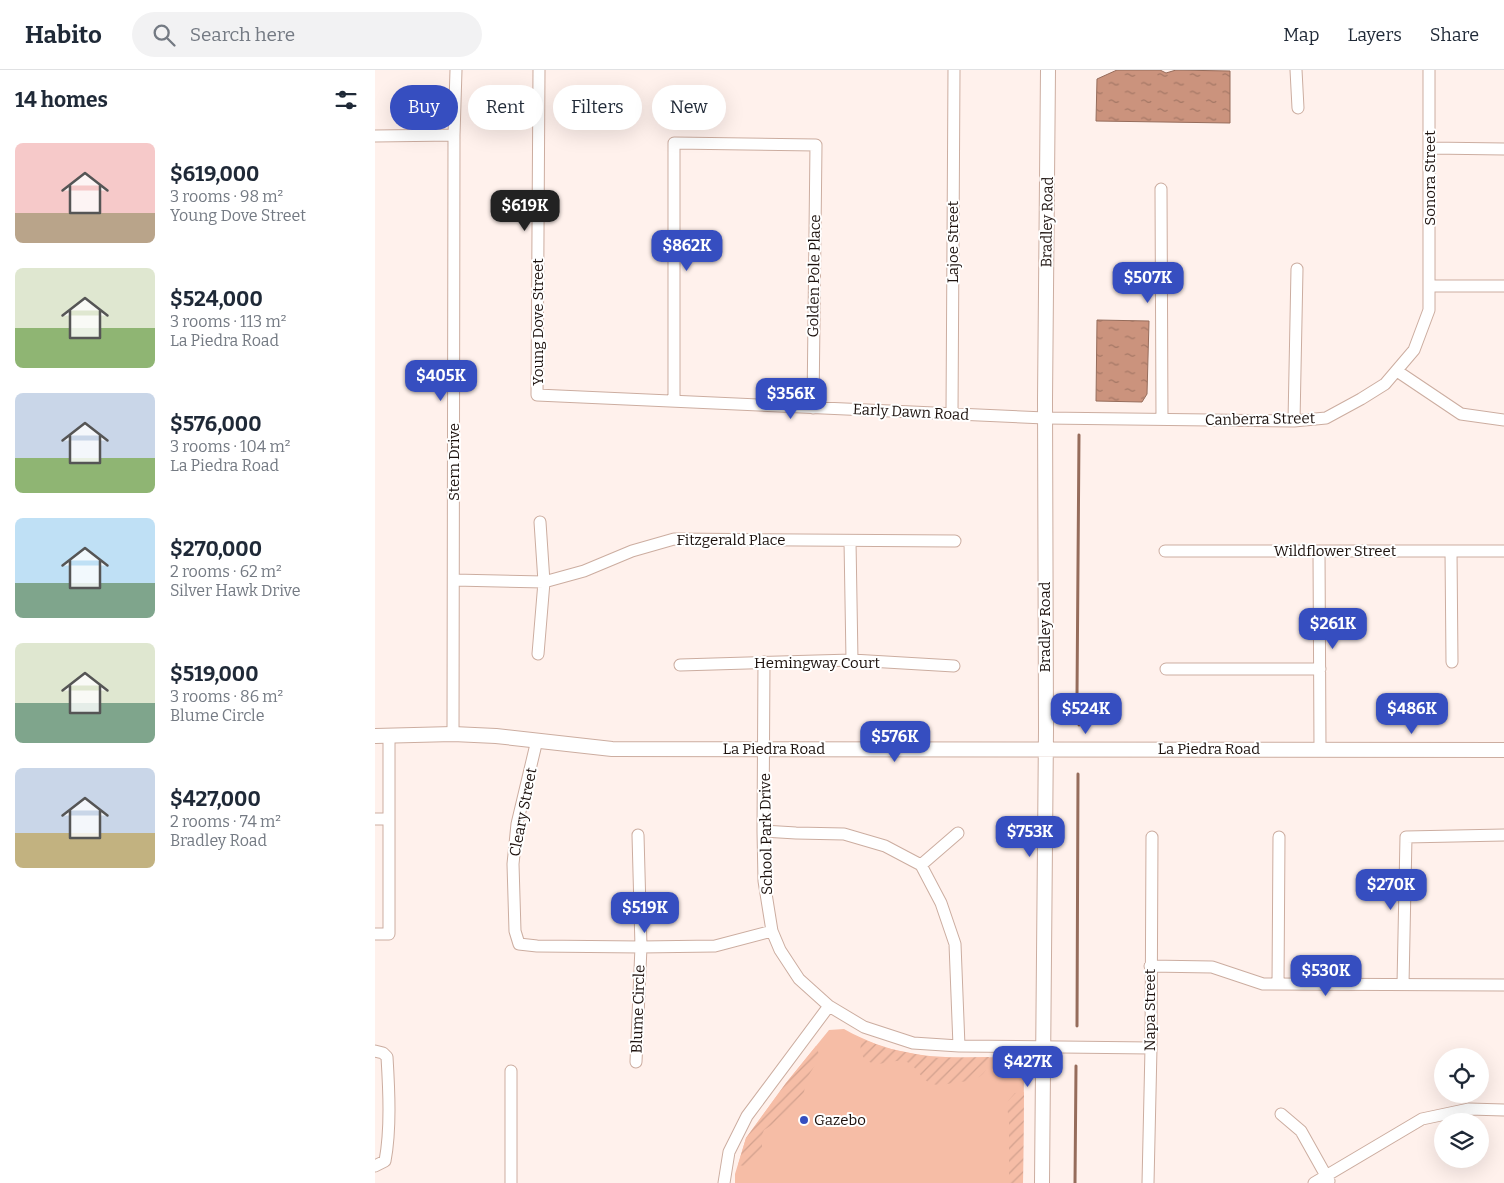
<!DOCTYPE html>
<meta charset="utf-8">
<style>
:root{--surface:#fff;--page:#f2f2f3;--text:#1f2937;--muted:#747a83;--line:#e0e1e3;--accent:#364ec0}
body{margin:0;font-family:Bitter,serif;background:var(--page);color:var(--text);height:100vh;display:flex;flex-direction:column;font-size:19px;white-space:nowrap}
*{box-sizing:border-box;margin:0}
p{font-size:16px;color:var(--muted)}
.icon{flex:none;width:28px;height:28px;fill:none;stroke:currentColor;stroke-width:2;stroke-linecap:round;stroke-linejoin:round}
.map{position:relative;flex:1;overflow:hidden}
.drawer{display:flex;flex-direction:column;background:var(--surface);width:375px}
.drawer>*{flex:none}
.guide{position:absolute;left:15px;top:15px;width:475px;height:45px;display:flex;gap:10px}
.fabs{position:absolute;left:1059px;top:978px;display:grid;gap:10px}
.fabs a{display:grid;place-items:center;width:55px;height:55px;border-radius:50%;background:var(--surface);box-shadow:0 5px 20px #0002;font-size:25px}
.price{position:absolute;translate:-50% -42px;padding:0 11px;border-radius:10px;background:var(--accent);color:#fff;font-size:16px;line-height:32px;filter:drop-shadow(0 1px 2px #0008)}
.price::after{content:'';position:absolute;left:50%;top:30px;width:15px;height:11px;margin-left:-8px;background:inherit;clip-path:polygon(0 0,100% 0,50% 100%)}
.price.selected{background:#222;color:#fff}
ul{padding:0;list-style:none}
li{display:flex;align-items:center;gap:15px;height:125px;padding:0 15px}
li span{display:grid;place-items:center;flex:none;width:140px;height:100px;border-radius:8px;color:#555}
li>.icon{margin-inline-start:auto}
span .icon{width:60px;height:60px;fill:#fffc;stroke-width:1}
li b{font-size:21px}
h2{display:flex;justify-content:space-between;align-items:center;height:60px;padding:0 15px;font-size:21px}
.pill{padding:0 18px;border-radius:22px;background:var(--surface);box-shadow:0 5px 20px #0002;font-size:18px;line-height:45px}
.pill.selected{background:var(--accent);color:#fff}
header{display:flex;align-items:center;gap:30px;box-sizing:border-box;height:70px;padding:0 25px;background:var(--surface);border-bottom:1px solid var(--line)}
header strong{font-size:24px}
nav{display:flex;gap:28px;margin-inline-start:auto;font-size:18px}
.search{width:350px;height:45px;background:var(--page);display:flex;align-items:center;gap:12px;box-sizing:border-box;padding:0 18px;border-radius:28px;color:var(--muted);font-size:19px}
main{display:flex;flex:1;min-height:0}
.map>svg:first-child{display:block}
.park{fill:#f6bda6}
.garden{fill:url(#garden-furrows)}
.water{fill:url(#water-ripples);stroke:#966c5b}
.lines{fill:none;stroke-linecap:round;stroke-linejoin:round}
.stream{stroke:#966c5b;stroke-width:3}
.minor-casing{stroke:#ccada0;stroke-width:13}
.tertiary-casing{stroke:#ccada0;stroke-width:16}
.minor{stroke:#fff;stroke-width:11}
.tertiary{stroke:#fff;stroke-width:14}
.poi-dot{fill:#364ec0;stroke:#fff;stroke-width:2}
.labels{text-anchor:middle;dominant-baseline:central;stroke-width:4;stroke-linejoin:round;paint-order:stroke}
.street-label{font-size:15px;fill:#1c110d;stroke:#fff}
.poi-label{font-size:15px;fill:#1c110d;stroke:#fff;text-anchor:start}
</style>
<header>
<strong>Habito</strong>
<div class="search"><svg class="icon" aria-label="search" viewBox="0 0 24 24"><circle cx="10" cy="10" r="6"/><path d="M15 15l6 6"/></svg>Search here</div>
<nav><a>Map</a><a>Layers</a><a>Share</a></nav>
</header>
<main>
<section class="drawer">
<h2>14 homes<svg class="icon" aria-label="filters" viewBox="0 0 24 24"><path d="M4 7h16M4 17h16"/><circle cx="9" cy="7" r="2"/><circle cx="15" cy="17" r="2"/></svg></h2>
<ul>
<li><span style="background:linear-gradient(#f6c9c9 70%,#b9a48a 0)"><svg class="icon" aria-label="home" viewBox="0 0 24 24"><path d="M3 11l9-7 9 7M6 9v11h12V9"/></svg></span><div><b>$619,000</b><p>3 rooms · 98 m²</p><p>Young Dove Street</p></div></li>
<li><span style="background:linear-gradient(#dfe7d0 60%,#8fb573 0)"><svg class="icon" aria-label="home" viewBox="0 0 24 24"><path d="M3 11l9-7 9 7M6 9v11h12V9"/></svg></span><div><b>$524,000</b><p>3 rooms · 113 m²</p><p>La Piedra Road</p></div></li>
<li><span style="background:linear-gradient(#c9d6e8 65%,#8fb573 0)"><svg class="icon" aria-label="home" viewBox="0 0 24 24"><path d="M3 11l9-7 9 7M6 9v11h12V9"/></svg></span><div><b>$576,000</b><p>3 rooms · 104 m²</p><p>La Piedra Road</p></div></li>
<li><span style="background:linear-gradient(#bfe0f5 65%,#7fa58c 0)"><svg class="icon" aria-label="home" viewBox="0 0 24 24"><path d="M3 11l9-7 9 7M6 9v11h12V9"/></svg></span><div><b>$270,000</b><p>2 rooms · 62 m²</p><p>Silver Hawk Drive</p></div></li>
<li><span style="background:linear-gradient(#dfe7d0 60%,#7fa58c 0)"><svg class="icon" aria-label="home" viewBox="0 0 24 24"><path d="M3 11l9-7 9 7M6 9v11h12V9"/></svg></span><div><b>$519,000</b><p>3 rooms · 86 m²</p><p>Blume Circle</p></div></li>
<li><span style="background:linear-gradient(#c9d6e8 65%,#c2b280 0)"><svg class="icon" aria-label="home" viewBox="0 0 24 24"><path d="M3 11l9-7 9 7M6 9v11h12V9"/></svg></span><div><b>$427,000</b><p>2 rooms · 74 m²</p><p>Bradley Road</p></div></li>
</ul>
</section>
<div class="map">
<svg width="1129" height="1113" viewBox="0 0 1129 1113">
<defs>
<pattern id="garden-furrows" width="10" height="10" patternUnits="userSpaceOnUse" patternTransform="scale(1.25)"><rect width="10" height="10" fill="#f6bda6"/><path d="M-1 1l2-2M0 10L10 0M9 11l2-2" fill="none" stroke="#d2a18e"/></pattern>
<pattern id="water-ripples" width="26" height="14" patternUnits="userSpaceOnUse" patternTransform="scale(1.25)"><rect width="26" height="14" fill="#cb937d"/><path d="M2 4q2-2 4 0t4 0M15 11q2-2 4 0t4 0" fill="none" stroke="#a47765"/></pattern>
</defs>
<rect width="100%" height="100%" fill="#fff1ec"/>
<path class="park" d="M 469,959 C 526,991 572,988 636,987 L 649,1001 L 648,1113 L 360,1113 L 360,1104 L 371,1068 L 411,1013 L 454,960 Z"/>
<path class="garden" d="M 487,969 L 511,978 L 560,988 L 614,987 C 613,1010 596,1011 578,1013 C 572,1014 564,1016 558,1014 C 546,1011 543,997 532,992 C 518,987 504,1000 491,990 C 484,984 485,977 487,969 Z
M 441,976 L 445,987 L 432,1008 L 427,1031 L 424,1035 L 417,1042 L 389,1060 L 387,1065 L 387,1081 L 379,1093 L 370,1096 L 363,1095 L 371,1068 L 411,1013 Z
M 649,1022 L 648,1113 L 634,1113 L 634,1050 L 632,1037 L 633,1031 L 640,1023 Z"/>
<path class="water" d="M 742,0 L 785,0 L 791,3 L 801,0 L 855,1 L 855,53 L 721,51 L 722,9 Z
M 722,250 L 774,251 L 772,324 L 767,332 L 721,331 Z"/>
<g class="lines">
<path class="stream" d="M 704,655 L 702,626 L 704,365
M 702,956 L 703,704
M 700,1113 L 701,996"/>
<g class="minor-casing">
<path id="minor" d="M 164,0 L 162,325 L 670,348 L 919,351 L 951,348 L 986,329 L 1010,314 L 1039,280 L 1054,240 L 1054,0
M 921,0 L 923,38
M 0,66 L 79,65
M 1055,78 L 1129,79
M 786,119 L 787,349
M 1054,216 L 1129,216
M 1022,301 L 1086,344 L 1129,350
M 299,331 L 299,73 L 441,75 L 438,338
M 577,344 L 579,0
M 919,351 L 922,199
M 475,471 L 477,590
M 790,481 L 1129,481
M 944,481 L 945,679
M 1076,481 L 1077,592
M 79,510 L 169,512 L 209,501 L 257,481 L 299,469 L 580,471
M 163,584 L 169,512 L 165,452
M 389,592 L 388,761 L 389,811 L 397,861 L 405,880 L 424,909 L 454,936 L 489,957 L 538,973 L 584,976 L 776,978
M 305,595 L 477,590 L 579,596
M 791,599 L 945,599
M 78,664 L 79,65 L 81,0
M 162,670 L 142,754 L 138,794 L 140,861 L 144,874 L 162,876 L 266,877 L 340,876 L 397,861
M 0,749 L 14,749
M 388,761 L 421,763 L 469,764 L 510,776 L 546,795 L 566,833 L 580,874 L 584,976
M 546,795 L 583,763
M 0,864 L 14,864 L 14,666
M 775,896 L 837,897 L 888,914 L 1129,915
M 903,914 L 904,767
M 1028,914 L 1031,767 L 1129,765
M 0,981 L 8,983 L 12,987 C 14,1020 16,1059 10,1091 L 0,1096
M 261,992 L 266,877 L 263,765
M 906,1044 L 926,1061 L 954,1111
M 136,1113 L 136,1001
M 349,1113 L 354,1082 L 372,1046 L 454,936
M 773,1113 L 776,978 L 777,767
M 939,1113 L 1047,1049 L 1094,1039 L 1129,1040"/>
</g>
<g class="tertiary-casing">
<path id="tertiary" d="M 0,666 L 78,664 L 121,666 L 237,679 L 1129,680
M 667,1113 L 671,660 L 670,330 L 673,0"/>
</g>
<use href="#minor" class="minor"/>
<use href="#tertiary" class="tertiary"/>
</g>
<circle class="poi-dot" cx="429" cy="1050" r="5"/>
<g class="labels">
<g class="street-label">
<text transform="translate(1055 108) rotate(-90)">Sonora Street</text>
<text transform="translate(672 152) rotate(-89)">Bradley Road</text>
<text transform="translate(578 172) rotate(-90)">Lajoe Street</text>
<text transform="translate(439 206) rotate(-89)">Golden Pole Place</text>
<text transform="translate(163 252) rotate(-90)">Young Dove Street</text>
<text transform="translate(536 342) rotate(3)">Early Dawn Road</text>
<text transform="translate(885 349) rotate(-1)">Canberra Street</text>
<text transform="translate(79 392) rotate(-90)">Stern Drive</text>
<text x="356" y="470">Fitzgerald Place</text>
<text x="960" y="481">Wildflower Street</text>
<text transform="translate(670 557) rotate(-90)">Bradley Road</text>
<text x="442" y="593">Hemingway Court</text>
<text x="399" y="679">La Piedra Road</text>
<text x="834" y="679">La Piedra Road</text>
<text transform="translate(148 742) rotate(-79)">Cleary Street</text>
<text transform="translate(391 764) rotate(-91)">School Park Drive</text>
<text transform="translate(263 939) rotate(-88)">Blume Circle</text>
<text transform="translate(775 940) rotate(-90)">Napa Street</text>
</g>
<g class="poi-label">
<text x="439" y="1050">Gazebo</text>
</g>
</g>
</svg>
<div class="fabs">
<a><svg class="icon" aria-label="locate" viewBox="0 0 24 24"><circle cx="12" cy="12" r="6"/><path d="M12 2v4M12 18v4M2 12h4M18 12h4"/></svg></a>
<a><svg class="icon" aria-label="layers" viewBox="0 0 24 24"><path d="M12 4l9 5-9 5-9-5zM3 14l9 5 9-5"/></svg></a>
</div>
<b class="price selected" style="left:150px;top:162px">$619K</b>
<b class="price" style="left:312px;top:202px">$862K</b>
<b class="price" style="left:773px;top:234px">$507K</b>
<b class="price" style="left:66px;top:332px">$405K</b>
<b class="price" style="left:416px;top:350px">$356K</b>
<b class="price" style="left:958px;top:580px">$261K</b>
<b class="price" style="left:711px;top:665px">$524K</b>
<b class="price" style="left:1037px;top:665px">$486K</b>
<b class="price" style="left:520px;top:693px">$576K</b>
<b class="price" style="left:655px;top:788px">$753K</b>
<b class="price" style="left:1016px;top:841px">$270K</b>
<b class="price" style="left:270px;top:864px">$519K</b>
<b class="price" style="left:951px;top:927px">$530K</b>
<b class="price" style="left:653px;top:1018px">$427K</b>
<div class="guide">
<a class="pill selected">Buy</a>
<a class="pill">Rent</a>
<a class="pill">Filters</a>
<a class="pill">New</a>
</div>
</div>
</main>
